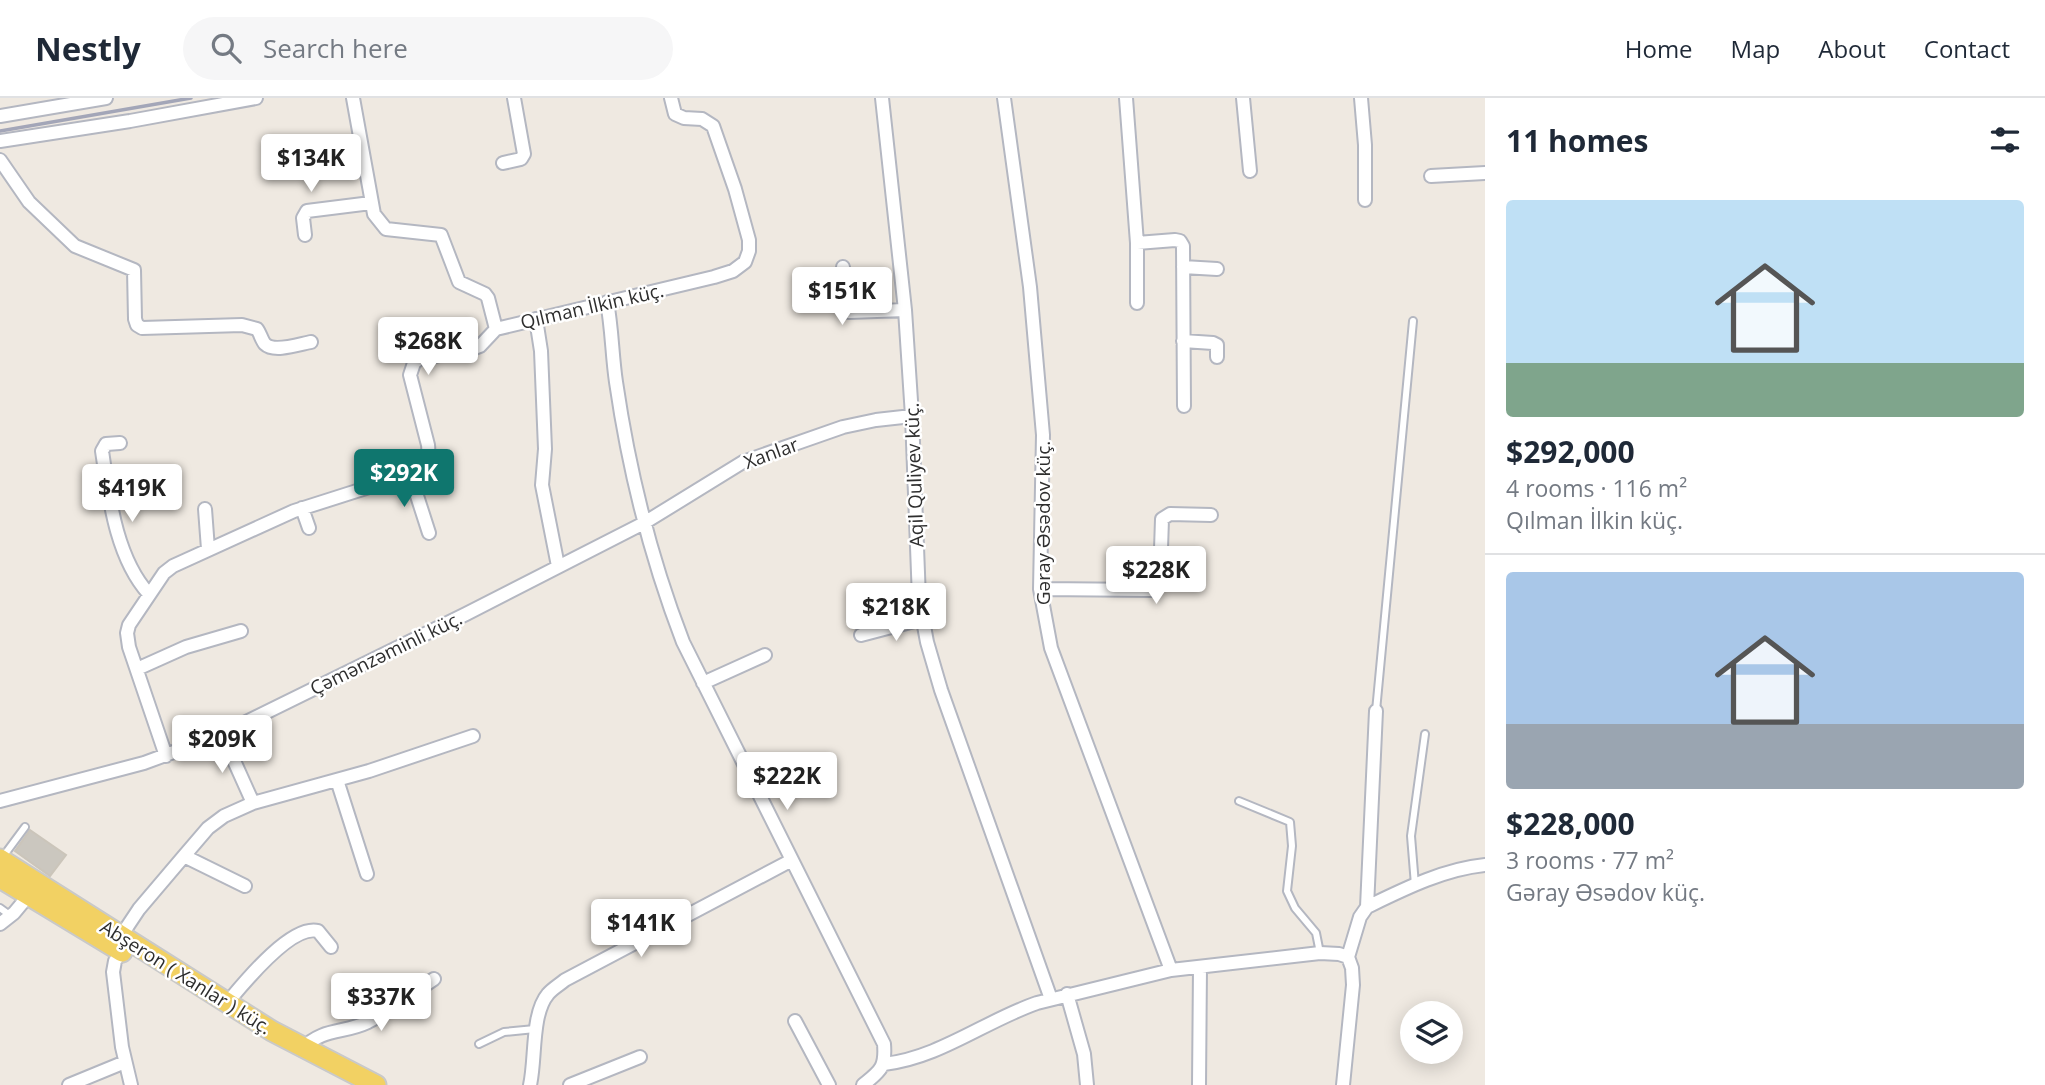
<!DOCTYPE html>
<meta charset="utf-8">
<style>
:root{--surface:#fff;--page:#f6f6f7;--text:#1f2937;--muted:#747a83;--line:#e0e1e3;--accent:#0f766e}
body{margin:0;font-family:"Open Sans",sans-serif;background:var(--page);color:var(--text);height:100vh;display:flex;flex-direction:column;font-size:26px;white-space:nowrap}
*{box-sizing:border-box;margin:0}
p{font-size:23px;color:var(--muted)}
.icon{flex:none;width:38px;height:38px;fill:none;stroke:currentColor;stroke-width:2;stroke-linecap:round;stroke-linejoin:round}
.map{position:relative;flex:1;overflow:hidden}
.sheet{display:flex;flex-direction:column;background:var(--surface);width:560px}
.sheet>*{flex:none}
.buttons{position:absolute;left:1400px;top:903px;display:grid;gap:14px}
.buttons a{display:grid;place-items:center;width:63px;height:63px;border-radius:50%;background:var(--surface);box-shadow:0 4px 18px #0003;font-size:35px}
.price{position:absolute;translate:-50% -60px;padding:0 16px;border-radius:7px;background:#fff;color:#222;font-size:23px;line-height:46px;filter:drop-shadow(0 2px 4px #0008)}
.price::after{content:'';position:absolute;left:50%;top:42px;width:21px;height:16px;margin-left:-10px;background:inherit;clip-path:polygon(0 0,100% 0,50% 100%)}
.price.current{background:var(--accent);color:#fff}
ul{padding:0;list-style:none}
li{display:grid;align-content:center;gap:14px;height:371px;padding:0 21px}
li+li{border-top:2px solid var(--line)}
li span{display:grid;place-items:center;height:217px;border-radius:7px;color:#555}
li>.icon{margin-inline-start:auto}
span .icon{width:126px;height:126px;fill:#fffc;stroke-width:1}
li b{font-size:30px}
h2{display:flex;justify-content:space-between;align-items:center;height:84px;padding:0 21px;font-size:30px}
header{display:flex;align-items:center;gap:42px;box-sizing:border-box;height:98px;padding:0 35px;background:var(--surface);border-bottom:2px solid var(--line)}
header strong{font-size:33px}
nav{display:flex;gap:38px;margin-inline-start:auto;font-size:24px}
.search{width:490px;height:63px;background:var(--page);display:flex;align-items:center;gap:18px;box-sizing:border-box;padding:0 24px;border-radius:38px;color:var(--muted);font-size:26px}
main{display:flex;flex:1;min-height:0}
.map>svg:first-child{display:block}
.building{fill:#cbc7bf;stroke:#cbc5ba;stroke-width:2}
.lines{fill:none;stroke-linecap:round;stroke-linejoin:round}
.service-casing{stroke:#b4b7c1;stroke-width:10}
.minor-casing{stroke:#b4b7c1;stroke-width:16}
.primary-casing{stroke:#c9c9c9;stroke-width:23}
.service{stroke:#fff;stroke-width:6}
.minor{stroke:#fff;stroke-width:12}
.primary{stroke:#f2d163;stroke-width:19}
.rail{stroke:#a3a6b8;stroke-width:3.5}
.labels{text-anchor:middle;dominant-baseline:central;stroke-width:5;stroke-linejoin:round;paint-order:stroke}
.street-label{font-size:19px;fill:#2e2e2e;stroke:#fff}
</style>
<header>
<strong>Nestly</strong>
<div class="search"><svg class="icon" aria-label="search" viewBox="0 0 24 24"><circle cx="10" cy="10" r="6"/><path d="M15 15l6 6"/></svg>Search here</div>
<nav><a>Home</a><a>Map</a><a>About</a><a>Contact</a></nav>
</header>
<main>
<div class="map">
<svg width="1485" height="987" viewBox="0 0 1485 987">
<rect width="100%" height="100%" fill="#efe9e1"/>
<path class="building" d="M 30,732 L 66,757 L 50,778 L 15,753 Z"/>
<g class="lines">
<g class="service-casing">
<path id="service" d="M 1376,613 L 1413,223
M 1239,703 L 1290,724 L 1292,748 L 1287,793 L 1295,810 L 1316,835 L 1320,855
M 2,760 L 25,729
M 1415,787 L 1411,738 L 1425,636
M 0,810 L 11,818
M 479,946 L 504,934 L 535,931"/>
</g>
<g class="minor-casing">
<path id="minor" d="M 353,0 L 374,116 L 386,131 L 441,137 L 459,184 L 485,196 L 488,200 L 496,231
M 882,0 L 905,212 L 912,318 L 919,501 L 927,544 L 941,592 L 1051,901
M 1004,0 L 1030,189 L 1043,337 L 1040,491 L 1051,550 L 1171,872
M 1126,0 L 1137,145 L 1175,142 L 1180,143 L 1183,148 L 1184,308
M 1243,0 L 1250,73
M 1361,0 L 1365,47 L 1365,102
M 0,18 L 106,0
M 0,43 L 130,23 L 256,0
M 0,62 L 29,104 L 75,148 L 134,172 L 135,221 L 137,227 L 142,230 L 242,227 L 257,231 C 260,235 262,243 265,246 C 274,255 300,246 311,244
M 503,65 L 521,61 L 524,56 L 514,0
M 1431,78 L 1485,75
M 305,137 L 303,120 L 307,113 L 371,105
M 1137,145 L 1137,205
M 843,169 L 846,208 L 849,214 L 905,212
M 1183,169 L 1217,171
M 607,204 C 612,230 612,257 616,284 C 629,373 651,461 683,544 L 884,946 C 886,970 880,973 863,987
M 536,221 L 541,253 L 545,351 L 542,387 L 558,468
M 1183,243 L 1213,245 L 1217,247 L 1217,259
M 120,345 L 106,346 L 102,353 C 109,399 116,460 149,496
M 426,362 L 441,375
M 410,376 L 429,435
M 302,410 L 309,430
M 205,411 L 208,451
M 1040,491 L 1152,492 L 1158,488 L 1160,481 L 1162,421 L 1170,416 L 1211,417
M 861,537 L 922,521
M 137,571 L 186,549 L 241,533
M 703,585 L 765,557
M 222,636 L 253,705
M 166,658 L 129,549 L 127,535 L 129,527 L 164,475 L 173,468 L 294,413 L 410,376 C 421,368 430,362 428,347 L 410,277 L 414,265 L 419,261 L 472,251 L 480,248 L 496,231 L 714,179 L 733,173 L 745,164 L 749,153 L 749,142 L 735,91 L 713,28 L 702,21 L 684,20 L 675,16 L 671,0
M 337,682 L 367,776
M 0,703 L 144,665 L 222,636 L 466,516 L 644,425 L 743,364 L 843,329 L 876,322 L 912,318
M 184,758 L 245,788
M 1367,809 C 1404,791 1444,771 1485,767
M 0,826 L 14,815 L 29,797
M 121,838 L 139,811 L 184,758 L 208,730 L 224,718 L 253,705 L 369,673 L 473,638
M 121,854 L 115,863 L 113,874 L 122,949 L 131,987
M 1067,896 L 1084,956 L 1087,987
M 227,905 C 243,886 291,826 318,833 L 331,849
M 795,923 L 829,987
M 302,951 C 324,929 343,936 368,924 C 391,912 413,895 434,881
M 884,966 C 939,960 985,923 1037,905 L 1171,872 L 1320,855 L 1339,856 L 1348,859
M 69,987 L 125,964
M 530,987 C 536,961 531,916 548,896 C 552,891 559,887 565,882 L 792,762
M 570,987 L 640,959
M 1199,987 L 1200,870
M 1343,987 L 1353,887 L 1352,870 L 1348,859 L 1360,819 L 1367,809 L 1376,613"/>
</g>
<g class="primary-casing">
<path id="primary" d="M 0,761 L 272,933 L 376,987
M 0,780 L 122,854"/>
</g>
<use href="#service" class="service"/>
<use href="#minor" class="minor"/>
<use href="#primary" class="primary"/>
<path class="rail" d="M 0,33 L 191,0"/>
</g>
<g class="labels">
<g class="street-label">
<text transform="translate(592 208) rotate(-13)">Qılman İlkin küç.</text>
<text transform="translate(771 355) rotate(-20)">Xanlar</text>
<text transform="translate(914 377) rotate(-92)">Aqil Quliyev küç.</text>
<text transform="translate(1043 425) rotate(-90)">Gəray Əsədov küç.</text>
<text transform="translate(386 555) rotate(-26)">Çəmənzəminli küç.</text>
<text transform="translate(186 879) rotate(32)">Abşeron ( Xanlar ) küç.</text>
</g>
</g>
</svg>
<div class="buttons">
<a><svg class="icon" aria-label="layers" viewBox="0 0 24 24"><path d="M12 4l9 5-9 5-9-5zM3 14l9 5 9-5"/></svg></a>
</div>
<b class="price" style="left:311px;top:96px">$134K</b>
<b class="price" style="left:842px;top:229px">$151K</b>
<b class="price" style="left:428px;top:279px">$268K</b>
<b class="price current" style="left:404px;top:411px">$292K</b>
<b class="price" style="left:132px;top:426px">$419K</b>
<b class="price" style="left:1156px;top:508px">$228K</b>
<b class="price" style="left:896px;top:545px">$218K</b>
<b class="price" style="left:222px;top:677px">$209K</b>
<b class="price" style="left:787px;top:714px">$222K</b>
<b class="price" style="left:641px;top:861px">$141K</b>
<b class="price" style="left:381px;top:935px">$337K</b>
</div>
<section class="sheet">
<h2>11 homes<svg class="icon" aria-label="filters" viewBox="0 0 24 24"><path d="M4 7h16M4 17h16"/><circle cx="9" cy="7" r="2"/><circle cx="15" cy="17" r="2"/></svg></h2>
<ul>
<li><span style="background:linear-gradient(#bfe0f5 75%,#7fa58c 0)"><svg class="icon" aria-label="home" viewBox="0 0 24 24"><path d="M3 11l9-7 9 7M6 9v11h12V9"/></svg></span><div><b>$292,000</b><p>4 rooms · 116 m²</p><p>Qılman İlkin küç.</p></div></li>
<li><span style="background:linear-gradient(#a9c7e8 70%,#9aa5b1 0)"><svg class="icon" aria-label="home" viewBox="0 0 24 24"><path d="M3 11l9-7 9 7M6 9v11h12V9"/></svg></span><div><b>$228,000</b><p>3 rooms · 77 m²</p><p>Gəray Əsədov küç.</p></div></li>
</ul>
</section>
</main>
